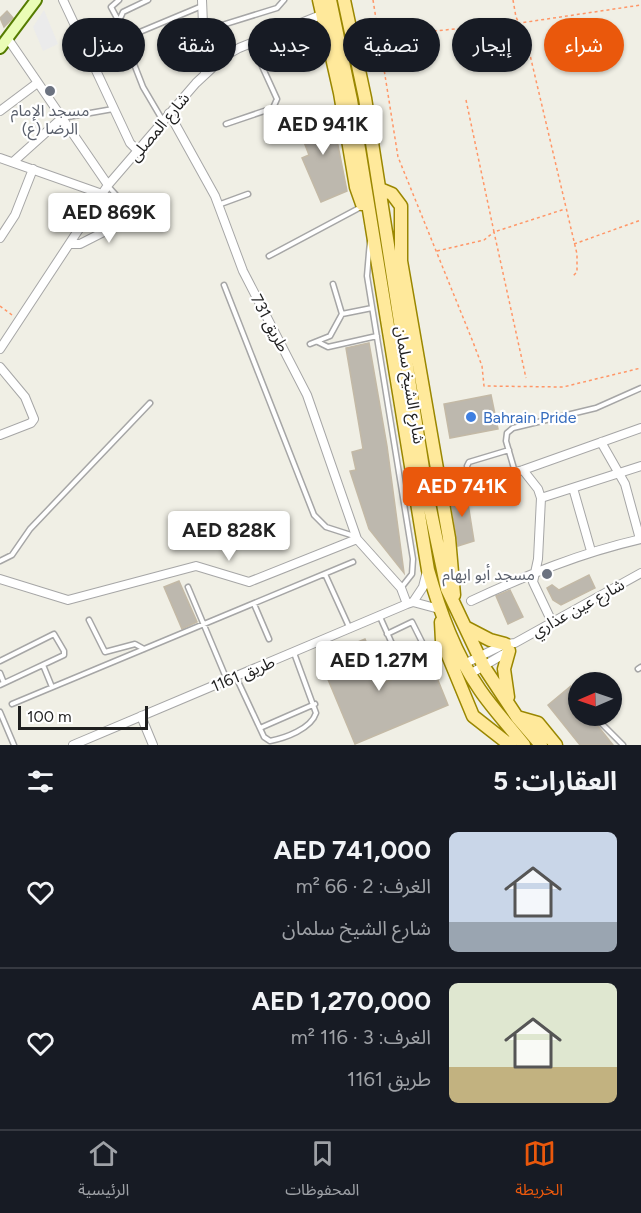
<!DOCTYPE html>
<html lang="ar">
<meta charset="utf-8">
<style>
:root{--surface:#171b24;--page:#242831;--text:#f1f3f6;--muted:#9ea1a6;--line:#363941;--accent:#ea580c}
body{margin:0;font-family:Figtree,"Noto Sans Arabic",sans-serif;background:var(--page);color:var(--text);direction:rtl;height:100vh;display:flex;flex-direction:column;font-size:22px;white-space:nowrap}
*{box-sizing:border-box;margin:0}
p{font-size:20px;color:var(--muted)}
.icon{flex:none;width:33px;height:33px;fill:none;stroke:currentColor;stroke-width:2;stroke-linecap:round;stroke-linejoin:round}
.map{position:relative;height:745px;overflow:hidden;direction:ltr}
.sheet{display:flex;flex-direction:column;background:var(--surface);flex:1}
.sheet>*{flex:none}
.guide{position:absolute;left:18px;top:18px;width:606px;height:54px;direction:rtl;display:flex;gap:12px}
.needle{width:39px;rotate:268deg}
.controls{position:absolute;left:568px;top:672px;display:grid;gap:12px}
.controls a{display:grid;place-items:center;width:54px;height:54px;border-radius:50%;background:var(--surface);box-shadow:0 2px 4px #0004;font-size:30px}
.scale{position:absolute;left:18px;bottom:15px;width:130px;box-sizing:border-box;padding-left:6px;border:3px solid #1f1f1f;border-top:0;font-size:16px;line-height:21px;white-space:nowrap;color:#1f1f1f;-webkit-text-stroke:4px #fff;paint-order:stroke}
.price{position:absolute;translate:-50% -51px;padding:0 14px;border-radius:6px;background:#fff;color:#222;font-size:20px;line-height:39px;filter:drop-shadow(0 2px 3px #0008)}
.price::after{content:'';position:absolute;left:50%;top:36px;width:18px;height:14px;margin-left:-9px;background:inherit;clip-path:polygon(0 0,100% 0,50% 100%)}
.price.active{background:var(--accent);color:#fff}
ul{padding:0;list-style:none}
li{display:flex;align-items:center;gap:18px;height:150px;padding:0 24px}
li+li{border-top:2px solid var(--line)}
li span{display:grid;place-items:center;flex:none;width:168px;height:120px;border-radius:9px;color:#555}
li>.icon{margin-inline-start:auto}
span .icon{width:72px;height:72px;fill:#fffc;stroke-width:1}
li b{font-size:26px}
h2{display:flex;justify-content:space-between;align-items:center;height:72px;padding:0 24px;font-size:26px}
.tag{padding:0 21px;border-radius:27px;background:var(--surface);box-shadow:0 2px 4px #0004;font-size:21px;line-height:54px}
.tag.active{background:var(--accent);color:#fff}
.dock{display:flex;justify-content:space-around;align-items:center;height:84px;border-top:2px solid var(--line);background:var(--surface);font-size:16px;color:var(--muted)}
.dock a{display:grid;justify-items:center;gap:3px}
.dock .active{color:var(--accent)}
.map>svg:first-child{display:block}
.parking{fill:#ebebeb}
.building{fill:#bdb8ae;stroke:#c3b9a6;stroke-width:1.5}
.lines{fill:none;stroke-linecap:round;stroke-linejoin:round}
.lane-casing{stroke:#a6a6a6;stroke-width:7}
.street-casing{stroke:#a6a6a6;stroke-width:10}
.secondary-casing{stroke:#557c00;stroke-width:14}
.primary-casing{stroke:#9a8700;stroke-width:15}
.path{stroke:#ff9667;stroke-width:1.5;stroke-dasharray:3 3;stroke-linecap:butt}
.lane{stroke:#fff;stroke-width:4}
.street{stroke:#fff;stroke-width:8}
.secondary{stroke:#eafdb6;stroke-width:10}
.primary{stroke:#ffe99b;stroke-width:12}
.worship-dot{fill:#6b7280;stroke:#fff;stroke-width:2}
.shop-dot{fill:#3f7fe0;stroke:#fff;stroke-width:2}
.labels{text-anchor:middle;dominant-baseline:central;stroke-width:4.5;stroke-linejoin:round;paint-order:stroke}
.worship-label{font-size:16px;fill:#5b616d;stroke:#fff}
.street-label{font-size:16px;fill:#1f1f1f;stroke:#fff}
.shop-label{font-size:16px;fill:#366cbe;stroke:#fff;text-anchor:start}
</style>
<div class="map">
<svg width="641" height="745" viewBox="0 0 641 745">
<rect width="100%" height="100%" fill="#f0efe5"/>
<path class="parking" d="M 44,10 L 58,44 L 43,51 L 33,27 Z"/>
<path class="building" d="M 7,11 L 13,18 L 4,27 L 0,18 Z
M 313,25 L 320,42 L 297,53 L 289,34 Z
M 331,110 L 347,191 L 321,202 L 302,158 L 309,155 L 297,124 Z
M 369,343 L 387,446 L 404,573 L 369,529 L 350,471 L 356,470 L 352,452 L 363,449 L 346,348 Z
M 491,395 L 498,429 L 450,438 L 444,404 Z
M 466,491 L 474,541 L 458,546 L 450,495 Z
M 589,575 L 595,588 L 561,605 L 553,600 L 547,588 L 552,585 L 559,590 Z
M 179,581 L 197,622 L 182,629 L 164,587 Z
M 510,590 L 523,617 L 508,624 L 496,596 Z
M 365,639 L 383,683 L 431,663 L 448,705 L 355,744 L 319,658 Z
M 571,686 L 579,702 L 579,716 L 590,716 L 613,745 L 580,745 L 548,705 Z"/>
<g class="lines">
<g class="lane-casing">
<path id="lane" d="M 148,0 L 123,12 L 118,23 L 143,87 L 163,121
M 118,20 L 111,7 L 119,0
M 203,31 L 277,8 L 284,0
M 123,39 L 202,6
M 62,118 L 113,109
M 226,124 L 273,108 L 277,99 L 251,42
M 108,186 L 135,216
M 218,205 L 248,194
M 370,241 L 367,276 L 413,559 L 412,574 L 401,588
M 269,256 L 361,207
M 333,284 L 342,314 L 372,308
M 224,285 L 314,515 L 326,527 L 354,536
M 318,342 L 328,347 L 377,336
M 310,344 L 330,336 L 342,314
M 515,472 L 506,441 L 507,433 L 513,428 L 596,408 L 641,388
M 470,484 L 467,466 L 469,462 L 509,450
M 0,561 L 12,555 L 30,529 L 150,403
M 325,574 L 350,629
M 188,587 L 227,680
M 254,604 L 269,639
M 380,617 L 398,657
M 89,620 L 105,652 L 135,644 L 144,649
M 387,634 L 412,622 L 424,646
M 0,661 L 54,634 L 64,651 L 64,655 L 0,685
M 43,665 L 52,687
M 638,669 L 641,667
M 0,673 L 4,683
M 236,677 L 264,737 L 270,741 C 285,738 311,729 316,713 L 294,653
M 12,704 L 353,562
M 0,712 L 14,745
M 594,716 L 623,745
M 260,728 L 315,704"/>
</g>
<g class="street-casing">
<path id="street" d="M 63,0 L 130,143 L 138,151
M 202,0 L 205,74
M 8,39 L 108,185
M 0,111 L 36,84
M 169,113 L 215,196 L 243,271 L 307,395 L 357,539
M 0,158 L 102,194
M 13,162 L 62,118
M 0,238 L 15,215 L 33,169
M 72,244 L 80,244 L 143,212
M 0,349 L 108,185 L 196,83 L 225,56 L 239,48 L 321,15
M 0,367 L 25,397 L 34,419 L 31,423 L 0,435
M 601,442 L 625,484 L 640,539
M 523,470 L 538,489 L 541,498 L 538,559 L 533,582 L 552,622
M 573,488 L 591,551
M 441,491 L 523,470 L 641,428
M 541,498 L 641,466
M 0,579 L 68,600 L 196,566 L 249,582 L 357,539 L 401,588 L 407,604
M 471,601 C 527,575 580,553 641,539
M 413,602 L 423,587 L 427,571
M 464,664 L 505,644 L 515,643 L 641,573
M 470,674 L 509,651
M 141,716 L 153,745
M 73,745 L 407,604 L 413,602 L 439,609"/>
</g>
<g class="secondary-casing">
<path id="secondary" d="M 0,48 L 36,0"/>
</g>
<g class="primary-casing">
<path id="primary" d="M 319,0 L 340,93 L 356,187 L 362,204
M 330,0 L 351,100 L 428,570 C 440,612 455,654 480,690 C 493,709 509,726 524,745
M 344,0 L 365,98 L 427,494 L 447,589 L 484,667 L 517,717 L 541,745
M 380,189 L 392,194 L 401,206 L 401,261 L 449,538 L 454,595
M 441,622 L 442,641 L 473,716 L 510,745
M 465,627 L 490,640 L 505,644
M 508,697 L 504,669 L 509,651
M 517,717 L 538,723 L 556,745"/>
</g>
<path class="path" d="M 373,0 L 398,157 L 473,342 L 482,366 L 484,386 L 563,387 L 641,368
M 513,0 L 516,17 L 526,38 L 577,254 L 577,272 L 572,277
M 380,36 L 520,23 L 641,5
M 466,100 L 494,232 L 565,209
M 574,244 L 641,220
M 437,251 L 484,240 L 494,232 L 526,378
M 0,306 L 12,315"/>
<use href="#lane" class="lane"/>
<use href="#street" class="street"/>
<use href="#secondary" class="secondary"/>
<use href="#primary" class="primary"/>
</g>
<g class="worship-dot">
<circle cx="50" cy="91" r="6"/>
<circle cx="547" cy="574" r="6"/>
</g>
<circle class="shop-dot" cx="471" cy="417" r="6"/>
<g class="labels">
<g class="worship-label">
<text x="50" y="110">مسجد الإمام<tspan x="50" dy="18">الرضا (ع)</tspan></text>
<text x="535" y="574" text-anchor="end">مسجد أبو ابهام</text>
</g>
<g class="street-label">
<text transform="translate(159 127) rotate(-50)">شارع المصلى</text>
<text transform="translate(270 323) rotate(62)">طريق 731</text>
<text transform="translate(410 385) rotate(81)">شارع الشيخ سلمان</text>
<text transform="translate(578 608) rotate(-29)">شارع عين عذاري</text>
<text transform="translate(243 674) rotate(-23)">طريق 1161</text>
</g>
<g class="shop-label">
<text x="483" y="417">Bahrain Pride</text>
</g>
</g>
</svg>
<div class="controls">
<a><svg class="needle" viewBox="-14 -14 28 28"><path d="M0-13l5 13h-10z" fill="#e53935"/><path d="M0 13l5-13h-10z" fill="#9ea1a6"/></svg></a>
</div>
<div class="scale">100 m</div>
<b class="price" style="left:323px;top:156px">AED 941K</b>
<b class="price" style="left:109px;top:244px">AED 869K</b>
<b class="price active" style="left:462px;top:518px">AED 741K</b>
<b class="price" style="left:229px;top:562px">AED 828K</b>
<b class="price" style="left:379px;top:692px">AED 1.27M</b>
<div class="guide">
<a class="tag active">شراء</a>
<a class="tag">إيجار</a>
<a class="tag">تصفية</a>
<a class="tag">جديد</a>
<a class="tag">شقة</a>
<a class="tag">منزل</a>
</div>
</div>
<section class="sheet">
<h2>العقارات: 5<svg class="icon" aria-label="filters" viewBox="0 0 24 24"><path d="M4 7h16M4 17h16"/><circle cx="9" cy="7" r="2"/><circle cx="15" cy="17" r="2"/></svg></h2>
<ul>
<li><span style="background:linear-gradient(#c9d6e8 75%,#9aa5b1 0)"><svg class="icon" aria-label="home" viewBox="0 0 24 24"><path d="M3 11l9-7 9 7M6 9v11h12V9"/></svg></span><div><b>AED 741,000</b><p>الغرف: 2 · 66 m²</p><p>شارع الشيخ سلمان</p></div><svg class="icon" aria-label="heart" viewBox="0 0 24 24"><path d="M12 20l-8-8c-3-5 5-10 8-4 3-6 11-1 8 4z"/></svg></li>
<li><span style="background:linear-gradient(#dfe7d0 70%,#c2b280 0)"><svg class="icon" aria-label="home" viewBox="0 0 24 24"><path d="M3 11l9-7 9 7M6 9v11h12V9"/></svg></span><div><b>AED 1,270,000</b><p>الغرف: 3 · 116 m²</p><p>طريق 1161</p></div><svg class="icon" aria-label="heart" viewBox="0 0 24 24"><path d="M12 20l-8-8c-3-5 5-10 8-4 3-6 11-1 8 4z"/></svg></li>
</ul>
</section>
<nav class="dock">
<a class="active"><svg class="icon" aria-label="map" viewBox="0 0 24 24"><path d="M3 6l6-2 6 2 6-2v14l-6 2-6-2-6 2zM9 4v14M15 6v14"/></svg>الخريطة</a>
<a><svg class="icon" aria-label="saved" viewBox="0 0 24 24"><path d="M7 4h10v16l-5-4-5 4z"/></svg>المحفوظات</a>
<a><svg class="icon" aria-label="home" viewBox="0 0 24 24"><path d="M3 11l9-7 9 7M6 9v11h12V9"/></svg>الرئيسية</a>
</nav>
